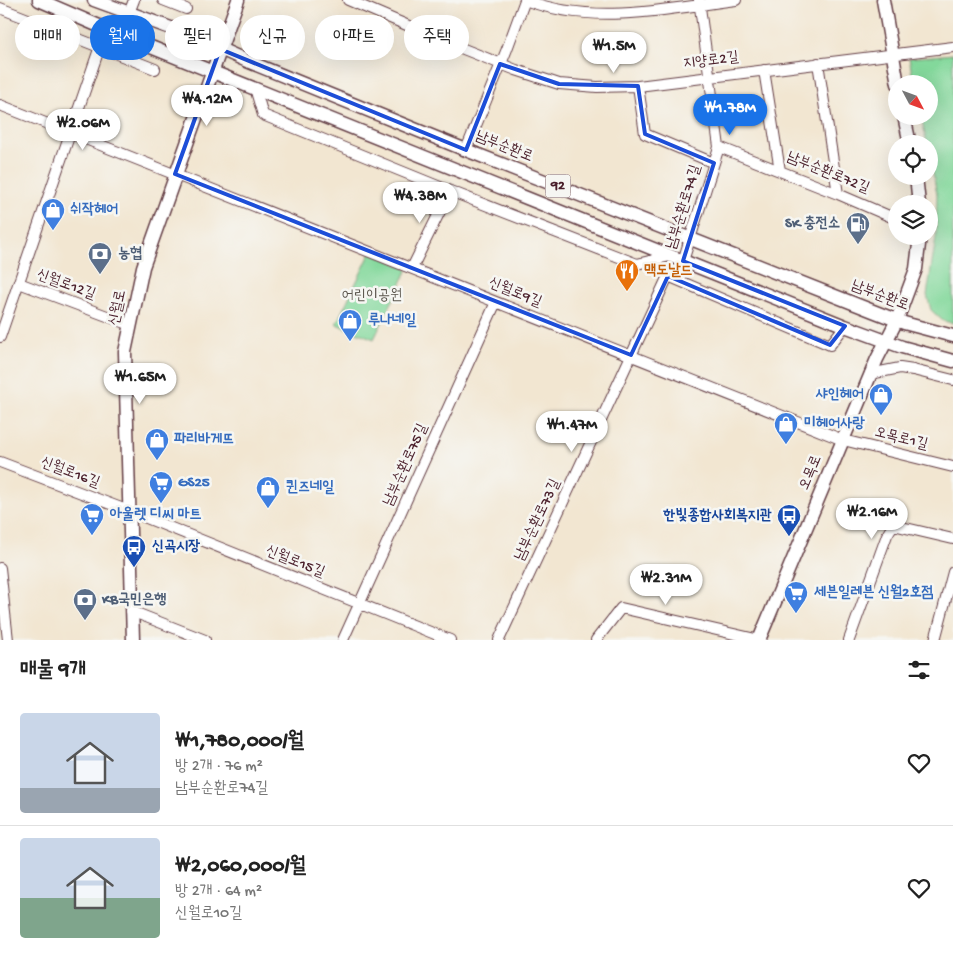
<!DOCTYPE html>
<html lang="ko">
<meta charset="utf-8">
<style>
:root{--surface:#fff;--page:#f6f6f6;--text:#222;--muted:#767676;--line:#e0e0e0;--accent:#1a73e8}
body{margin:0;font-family:"Gochi Hand","Poor Story",sans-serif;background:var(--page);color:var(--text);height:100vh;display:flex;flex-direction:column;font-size:19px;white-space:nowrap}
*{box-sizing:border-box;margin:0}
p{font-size:16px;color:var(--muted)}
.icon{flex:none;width:28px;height:28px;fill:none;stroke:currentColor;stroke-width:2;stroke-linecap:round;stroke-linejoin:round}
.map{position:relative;height:640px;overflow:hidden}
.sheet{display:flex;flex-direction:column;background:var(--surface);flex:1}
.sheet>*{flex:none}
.top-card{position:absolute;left:15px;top:15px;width:500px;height:45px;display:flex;gap:10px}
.needle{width:32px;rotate:131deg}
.fabs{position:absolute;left:888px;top:75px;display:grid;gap:10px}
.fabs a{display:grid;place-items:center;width:50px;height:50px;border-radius:50%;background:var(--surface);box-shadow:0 5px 20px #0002;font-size:25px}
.price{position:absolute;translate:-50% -42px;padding:0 11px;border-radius:18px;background:#fff;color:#222;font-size:16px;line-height:32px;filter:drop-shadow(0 1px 2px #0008)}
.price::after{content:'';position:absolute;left:50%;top:30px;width:15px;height:11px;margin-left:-8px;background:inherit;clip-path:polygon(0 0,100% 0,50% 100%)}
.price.on{background:var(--accent);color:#fff}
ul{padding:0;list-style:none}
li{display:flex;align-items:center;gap:15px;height:125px;padding:0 20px}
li+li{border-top:1px solid var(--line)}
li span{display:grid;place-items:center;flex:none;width:140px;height:100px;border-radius:5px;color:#555}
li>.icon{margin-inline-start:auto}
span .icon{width:60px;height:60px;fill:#fffc;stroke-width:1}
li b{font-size:21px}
h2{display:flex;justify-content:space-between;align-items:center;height:60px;padding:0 20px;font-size:21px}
.pill{padding:0 18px;border-radius:22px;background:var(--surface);box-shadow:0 5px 20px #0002;font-size:18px;line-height:45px}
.pill.on{background:var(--accent);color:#fff}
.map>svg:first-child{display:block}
.green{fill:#83d89b;stroke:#667c63}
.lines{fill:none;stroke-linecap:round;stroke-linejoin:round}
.minor-casing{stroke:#633d44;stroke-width:12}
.major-casing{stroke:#633d44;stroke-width:15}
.minor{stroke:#fff;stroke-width:10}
.major{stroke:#fff;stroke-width:12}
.marked{fill:none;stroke:#1d4ed8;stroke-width:4;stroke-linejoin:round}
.labels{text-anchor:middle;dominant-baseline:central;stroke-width:5;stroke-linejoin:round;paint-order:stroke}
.shield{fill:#f6f6f2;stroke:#7e6067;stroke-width:1}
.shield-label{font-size:14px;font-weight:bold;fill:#4a1f2b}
.street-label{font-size:15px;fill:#4a1f2b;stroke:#f6f6f2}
.shop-label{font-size:15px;font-weight:bold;fill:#366cbe;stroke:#f6f6f2;text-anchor:start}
.service-label{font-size:15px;font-weight:bold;fill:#4e5e75;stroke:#f6f6f2;text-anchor:start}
.food-label{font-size:15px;font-weight:bold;fill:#c56008;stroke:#f6f6f2;text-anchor:start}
.park-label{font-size:15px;fill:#5b564d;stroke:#f6f6f2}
.transit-label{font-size:15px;font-weight:bold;fill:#164399;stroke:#f6f6f2;text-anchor:end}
</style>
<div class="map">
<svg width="953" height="640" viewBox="0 0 953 640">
<rect width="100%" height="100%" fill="#f6f6f2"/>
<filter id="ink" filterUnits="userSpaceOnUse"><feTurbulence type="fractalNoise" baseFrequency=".02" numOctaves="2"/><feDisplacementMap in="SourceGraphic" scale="10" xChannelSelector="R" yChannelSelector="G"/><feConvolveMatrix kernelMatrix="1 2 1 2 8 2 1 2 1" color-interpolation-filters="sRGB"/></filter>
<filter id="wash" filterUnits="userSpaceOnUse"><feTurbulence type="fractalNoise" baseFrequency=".0096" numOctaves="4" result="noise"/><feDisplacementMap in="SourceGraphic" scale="20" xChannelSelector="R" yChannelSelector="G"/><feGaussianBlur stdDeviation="1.12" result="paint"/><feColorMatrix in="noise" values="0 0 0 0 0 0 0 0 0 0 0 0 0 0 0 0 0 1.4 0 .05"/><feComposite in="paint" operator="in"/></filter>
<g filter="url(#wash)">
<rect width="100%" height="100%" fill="#f2e6d1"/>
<path class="green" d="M 953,54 L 953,323 L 943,321 L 931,310 L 927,295 L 936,237 L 937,195 L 929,152 L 929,144 L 927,144 L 921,116 L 929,116 L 929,84 L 914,84 L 909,58 Z
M 371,252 L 408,269 L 374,339 L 336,324 Z"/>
</g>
<g filter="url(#ink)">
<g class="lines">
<g class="minor-casing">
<path id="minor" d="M 163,0 L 186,9
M 348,0 L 451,44 L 516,70 L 559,84 L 597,87 L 638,86 L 953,47
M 525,0 C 594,26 666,9 736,0
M 0,8 L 155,69
M 129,13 L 134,0
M 818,63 L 838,194
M 764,70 L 780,171
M 638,86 L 645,134 L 714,163
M 255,88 L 263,115 L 450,191 L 637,264 L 670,256
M 0,105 L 843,440 L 953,467
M 719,147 L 838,194 L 896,219
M 466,150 L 507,49 L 525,0
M 683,261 L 719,147 L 699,0
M 412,268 L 450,191
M 19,283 L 131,325
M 0,337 L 106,29
M 870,374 L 900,368 L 913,370 L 953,380
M 0,462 L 129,511 L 450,640
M 0,568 L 8,640
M 131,611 L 205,640
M 343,640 L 496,302
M 499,640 L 668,276 L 830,345 L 845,326
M 596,640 L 621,608 L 760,640
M 849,640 L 887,535 L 893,525 L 953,539
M 935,640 L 953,572"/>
</g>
<g class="major-casing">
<path id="major" d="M 39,0 L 106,29 L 845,326 L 902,347 L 953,361
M 94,0 L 187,34 L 247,61 L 466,150 L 873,311 L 904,323 L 953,336
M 883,0 L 898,84
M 904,116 L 910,144
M 916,176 L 919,204
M 133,640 L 125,352 L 143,267 L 238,0
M 759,640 L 877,359 L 897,320 L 916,269 L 920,236"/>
</g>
<use href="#minor" class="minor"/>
<use href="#major" class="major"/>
</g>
</g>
<path class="marked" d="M 220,49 L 466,150 L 500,64 L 559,84 L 638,86 L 645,134 L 714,163 L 683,261 L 845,326 L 830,345 L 668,276 L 631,355 L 175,174 Z"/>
<defs>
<g id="shop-pin" transform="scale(1.25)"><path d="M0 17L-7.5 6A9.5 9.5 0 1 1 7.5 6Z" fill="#3f7fe0" stroke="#f6f6f2"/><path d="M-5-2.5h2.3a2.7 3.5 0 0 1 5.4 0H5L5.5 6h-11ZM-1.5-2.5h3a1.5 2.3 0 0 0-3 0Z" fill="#fff"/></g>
<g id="fuel-pin" transform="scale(1.25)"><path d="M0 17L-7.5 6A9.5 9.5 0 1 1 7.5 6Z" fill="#5c6f8a" stroke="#f6f6f2"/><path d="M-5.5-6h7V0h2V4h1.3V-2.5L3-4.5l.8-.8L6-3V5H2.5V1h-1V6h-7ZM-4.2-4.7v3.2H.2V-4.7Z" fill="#fff"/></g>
<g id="bank-pin" transform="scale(1.25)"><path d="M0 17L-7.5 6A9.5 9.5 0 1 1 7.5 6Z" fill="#5c6f8a" stroke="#f6f6f2"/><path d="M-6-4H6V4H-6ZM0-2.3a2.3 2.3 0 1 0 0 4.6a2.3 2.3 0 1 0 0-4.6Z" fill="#fff"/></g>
<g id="restaurant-pin" transform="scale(1.25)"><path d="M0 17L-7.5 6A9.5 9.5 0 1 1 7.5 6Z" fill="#e8710a" stroke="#f6f6f2"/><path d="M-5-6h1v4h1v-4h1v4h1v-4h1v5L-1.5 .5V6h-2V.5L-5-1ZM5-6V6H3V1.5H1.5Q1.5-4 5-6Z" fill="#fff"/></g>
<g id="supermarket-pin" transform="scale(1.25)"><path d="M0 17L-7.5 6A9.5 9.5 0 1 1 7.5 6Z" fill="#3f7fe0" stroke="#f6f6f2"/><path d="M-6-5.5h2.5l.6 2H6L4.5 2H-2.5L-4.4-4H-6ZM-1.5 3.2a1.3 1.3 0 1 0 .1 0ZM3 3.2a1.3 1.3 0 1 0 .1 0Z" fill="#fff"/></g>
<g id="bus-pin" transform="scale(1.25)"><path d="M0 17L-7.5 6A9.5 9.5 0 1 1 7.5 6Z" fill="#1a4fb4" stroke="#f6f6f2"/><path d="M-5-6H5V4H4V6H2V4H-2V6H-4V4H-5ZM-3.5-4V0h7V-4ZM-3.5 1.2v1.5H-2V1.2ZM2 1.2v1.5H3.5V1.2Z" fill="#fff"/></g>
</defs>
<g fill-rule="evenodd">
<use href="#shop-pin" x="53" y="210"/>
<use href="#fuel-pin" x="858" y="224"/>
<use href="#bank-pin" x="100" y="254"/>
<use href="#restaurant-pin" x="627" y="271"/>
<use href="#shop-pin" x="350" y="321"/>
<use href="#shop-pin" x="881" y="395"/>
<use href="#shop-pin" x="786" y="424"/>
<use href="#shop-pin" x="157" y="440"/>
<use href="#supermarket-pin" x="161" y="483"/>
<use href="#shop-pin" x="268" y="488"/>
<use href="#supermarket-pin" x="92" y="515"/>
<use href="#bus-pin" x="789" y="516"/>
<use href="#bus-pin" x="134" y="547"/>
<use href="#supermarket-pin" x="796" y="593"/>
<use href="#bank-pin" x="85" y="600"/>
</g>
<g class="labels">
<rect class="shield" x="545.5" y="174.5" width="25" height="23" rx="4"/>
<g class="shield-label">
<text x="558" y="186">92</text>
</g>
<g class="street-label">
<text transform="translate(711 61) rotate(-7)">지양로2길</text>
<text transform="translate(504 147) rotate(22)">남부순환로</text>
<text transform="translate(828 173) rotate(22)">남부순환로72길</text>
<text transform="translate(684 207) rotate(-73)">남부순환로74길</text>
<text transform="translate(66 285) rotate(20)">신월로12길</text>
<text transform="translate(515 293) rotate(22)">신월로9길</text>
<text transform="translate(880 296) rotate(21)">남부순환로</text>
<text transform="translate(118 308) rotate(-78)">신월로</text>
<text transform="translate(901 439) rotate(14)">오목로1길</text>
<text transform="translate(406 465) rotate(-66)">남부순환로75길</text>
<text transform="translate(70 473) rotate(21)">신월로16길</text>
<text transform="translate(811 473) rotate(-67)">오목로</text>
<text transform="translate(538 520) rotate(-65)">남부순환로73길</text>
<text transform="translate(295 562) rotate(22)">신월로15길</text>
</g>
<g class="shop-label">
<text x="70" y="210">쉬작헤어</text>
<text x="368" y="321">루나네일</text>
<text x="864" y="395" text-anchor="end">샤인헤어</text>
<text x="804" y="424">미헤어사랑</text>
<text x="174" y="440">파리바게뜨</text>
<text x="178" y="483">GS25</text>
<text x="286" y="488">퀸즈네일</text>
<text x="110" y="515">아울렛 디씨 마트</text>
<text x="814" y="593">세븐일레븐 신월2호점</text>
</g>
<g class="service-label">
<text x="840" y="224" text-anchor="end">SK 충전소</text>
<text x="118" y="254">농협</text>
<text x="102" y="600">KB국민은행</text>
</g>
<g class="food-label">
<text x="644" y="271">맥도날드</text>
</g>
<g class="park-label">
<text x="372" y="296">어린이공원</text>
</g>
<g class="transit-label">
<text x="772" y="516">한빛종합사회복지관</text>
<text x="152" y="547" text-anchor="start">신곡시장</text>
</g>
</g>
</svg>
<div class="fabs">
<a><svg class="needle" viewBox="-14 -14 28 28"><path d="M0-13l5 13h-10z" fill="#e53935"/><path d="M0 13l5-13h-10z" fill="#767676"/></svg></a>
<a><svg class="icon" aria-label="locate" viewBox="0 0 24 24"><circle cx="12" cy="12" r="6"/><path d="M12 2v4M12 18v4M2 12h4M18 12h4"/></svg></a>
<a><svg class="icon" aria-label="layers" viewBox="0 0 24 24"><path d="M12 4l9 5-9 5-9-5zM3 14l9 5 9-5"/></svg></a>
</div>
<b class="price" style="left:614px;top:74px">₩1.5M</b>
<b class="price" style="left:207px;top:127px">₩4.12M</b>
<b class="price on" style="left:730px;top:136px">₩1.78M</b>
<b class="price" style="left:83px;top:151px">₩2.06M</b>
<b class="price" style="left:420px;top:224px">₩4.38M</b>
<b class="price" style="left:140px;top:405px">₩1.65M</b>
<b class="price" style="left:572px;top:453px">₩1.47M</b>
<b class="price" style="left:872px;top:540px">₩2.16M</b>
<b class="price" style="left:666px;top:606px">₩2.31M</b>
<div class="top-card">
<a class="pill">매매</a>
<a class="pill on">월세</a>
<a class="pill">필터</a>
<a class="pill">신규</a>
<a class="pill">아파트</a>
<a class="pill">주택</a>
</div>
</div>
<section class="sheet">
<h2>매물 9개<svg class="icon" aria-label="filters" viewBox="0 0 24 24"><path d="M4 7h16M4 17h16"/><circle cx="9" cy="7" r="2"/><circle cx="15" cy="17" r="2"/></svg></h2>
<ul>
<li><span style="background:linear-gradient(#c9d6e8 75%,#9aa5b1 0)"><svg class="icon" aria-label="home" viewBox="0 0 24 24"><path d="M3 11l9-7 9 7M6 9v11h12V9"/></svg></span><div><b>₩1,780,000/월</b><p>방 2개 · 76 m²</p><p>남부순환로74길</p></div><svg class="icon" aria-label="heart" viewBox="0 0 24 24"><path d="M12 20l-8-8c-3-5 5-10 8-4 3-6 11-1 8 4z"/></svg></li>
<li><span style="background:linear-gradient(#c9d6e8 60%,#7fa58c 0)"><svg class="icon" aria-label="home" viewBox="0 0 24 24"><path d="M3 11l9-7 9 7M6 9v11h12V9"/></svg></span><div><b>₩2,060,000/월</b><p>방 2개 · 64 m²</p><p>신월로10길</p></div><svg class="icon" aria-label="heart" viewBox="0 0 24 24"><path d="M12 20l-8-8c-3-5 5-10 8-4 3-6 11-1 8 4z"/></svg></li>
</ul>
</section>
